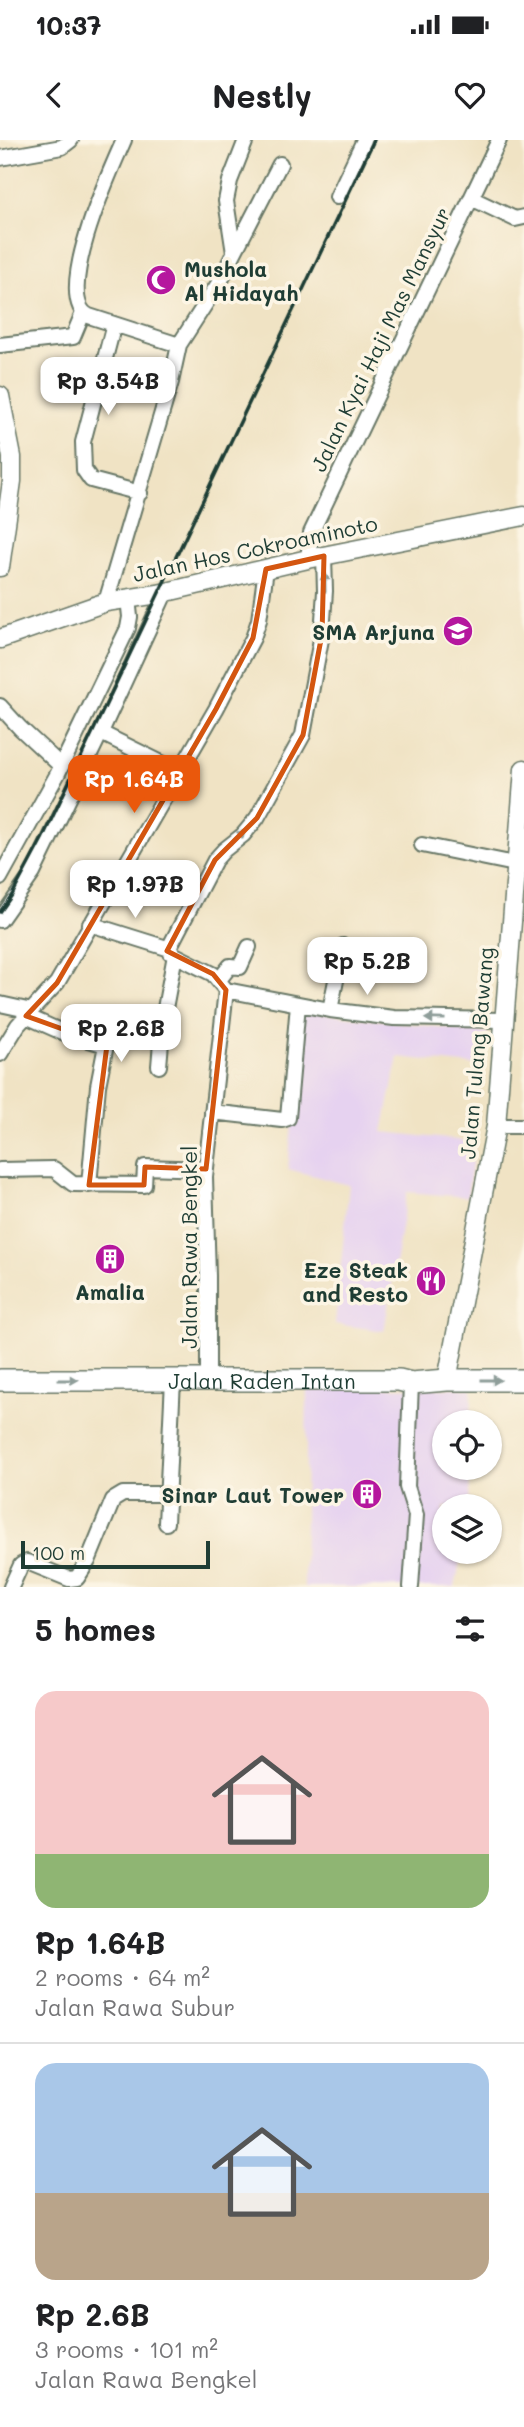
<!DOCTYPE html>
<meta charset="utf-8">
<style>
:root{--surface:#fff;--page:#f2f2f2;--text:#202124;--muted:#757577;--line:#e0e0e0;--accent:#ea580c}
body{margin:0;font-family:Mali,sans-serif;background:var(--page);color:var(--text);height:100vh;display:flex;flex-direction:column;font-size:26px;white-space:nowrap}
*{box-sizing:border-box;margin:0}
p{font-size:23px;color:var(--muted)}
.icon{flex:none;width:38px;height:38px;fill:none;stroke:currentColor;stroke-width:2;stroke-linecap:round;stroke-linejoin:round}
.map{position:relative;height:1447px;overflow:hidden}
.sheet{display:flex;flex-direction:column;background:var(--surface);flex:1}
.sheet>*{flex:none}
.fabs{position:absolute;left:432px;top:1270px;display:grid;gap:14px}
.fabs a{display:grid;place-items:center;width:70px;height:70px;border-radius:50%;background:var(--surface);box-shadow:0 2px 5px #0004;font-size:35px}
.scale{position:absolute;left:21px;bottom:18px;width:189px;box-sizing:border-box;padding-left:7px;border:4px solid #1f3d34;border-top:0;font-size:19px;line-height:24px;white-space:nowrap;color:#1f3d34;-webkit-text-stroke:5px #fcf5e5;paint-order:stroke}
.price{position:absolute;translate:-50% -60px;padding:0 16px;border-radius:14px;background:#fff;color:#222;font-size:23px;line-height:46px;filter:drop-shadow(0 2px 4px #0008)}
.price::after{content:'';position:absolute;left:50%;top:42px;width:21px;height:16px;margin-left:-10px;background:inherit;clip-path:polygon(0 0,100% 0,50% 100%)}
.price.selected{background:var(--accent);color:#fff}
ul{padding:0;list-style:none}
li{display:grid;align-content:center;gap:14px;height:371px;padding:0 35px}
li+li{border-top:2px solid var(--line)}
li span{display:grid;place-items:center;height:217px;border-radius:21px;color:#555}
li>.icon{margin-inline-start:auto}
span .icon{width:126px;height:126px;fill:#fffc;stroke-width:1}
li b{font-size:30px}
h2{display:flex;justify-content:space-between;align-items:center;height:84px;padding:0 35px;font-size:30px}
.status{display:flex;justify-content:space-between;align-items:center;height:49px;padding:0 35px;background:var(--surface);direction:ltr}
.status svg{height:19px;fill:currentColor}
header{display:flex;justify-content:space-between;align-items:center;height:91px;padding:0 35px;background:var(--surface);font-size:32px;font-weight:800}
.map>svg:first-child{display:block}
.built{fill:#e6d2f0}
.lines{fill:none;stroke-linecap:round;stroke-linejoin:round}
.minor-casing{stroke:#687766;stroke-width:18}
.tertiary-casing{stroke:#687766;stroke-width:21}
.primary-casing{stroke:#687766;stroke-width:24}
.minor{stroke:#fff;stroke-width:14}
.tertiary{stroke:#fff;stroke-width:18}
.primary{stroke:#fff;stroke-width:21}
.rail{stroke:#1f3d34;stroke-width:3.5}
.oneway{fill:#8f9e9a}
.marked{fill:none;stroke:#d45610;stroke-width:5;stroke-linejoin:round}
.labels{text-anchor:middle;dominant-baseline:central;stroke-width:7;stroke-linejoin:round;paint-order:stroke}
.poi-label{font-size:21px;font-weight:bold;fill:#1f3d34;stroke:#fcf5e5;text-anchor:end}
.street-label{font-size:21px;fill:#1f3d34;stroke:#fcf5e5}
</style>
<div class="status"><b>10:37</b><svg viewBox="0 0 49 12"><path d="M0 12V9h3v3zM5 12V6h3v6zM10 12V3h3v9zM15 12V0h3v12zM26 1h20v11H26zM47 4h2v5h-2z"/></svg></div>
<header><svg class="icon" aria-label="back" viewBox="0 0 24 24"><path d="M15 5l-7 7 7 7"/></svg>Nestly<svg class="icon" aria-label="heart" viewBox="0 0 24 24"><path d="M12 20l-8-8c-3-5 5-10 8-4 3-6 11-1 8 4z"/></svg></header>
<div class="map">
<svg width="524" height="1447" viewBox="0 0 524 1447">
<rect width="100%" height="100%" fill="#fcf5e5"/>
<filter id="ink" filterUnits="userSpaceOnUse"><feTurbulence type="fractalNoise" baseFrequency=".0143" numOctaves="2"/><feDisplacementMap in="SourceGraphic" scale="14" xChannelSelector="R" yChannelSelector="G"/><feConvolveMatrix kernelMatrix="1 2 1 2 8 2 1 2 1" color-interpolation-filters="sRGB"/></filter>
<filter id="wash" filterUnits="userSpaceOnUse"><feTurbulence type="fractalNoise" baseFrequency=".00686" numOctaves="4" result="noise"/><feDisplacementMap in="SourceGraphic" scale="28" xChannelSelector="R" yChannelSelector="G"/><feGaussianBlur stdDeviation="1.57" result="paint"/><feColorMatrix in="noise" values="0 0 0 0 0 0 0 0 0 0 0 0 0 0 0 0 0 1.4 0 .05"/><feComposite in="paint" operator="in"/></filter>
<g filter="url(#wash)">
<rect width="100%" height="100%" fill="#f0e3c4"/>
<path class="built" d="M 302,871 L 488,893 L 483,926 L 398,917 L 383,992 L 475,1002 L 467,1057 L 407,1052 L 384,1191 L 335,1184 L 349,1045 L 288,1029 Z
M 307,1247 L 472,1248 L 471,1283 L 444,1283 L 444,1328 L 470,1328 L 469,1367 L 444,1367 L 444,1412 L 462,1412 L 455,1447 L 304,1447 Z"/>
</g>
<g filter="url(#ink)">
<g class="lines">
<g class="minor-casing">
<path id="minor" d="M 124,0 C 112,27 51,159 89,176 L 179,205
M 0,18 L 62,7 L 71,0
M 337,57 L 364,0
M 471,58 L 515,79 L 524,77
M 234,113 L 280,24
M 114,184 L 83,302 L 84,330 L 91,340 L 140,353
M 0,205 L 73,197 L 83,173
M 308,419 L 311,393 L 499,0
M 106,462 L 171,242 L 179,205 L 222,138 L 234,113 L 226,61 L 230,41 L 246,0
M 0,566 L 20,588 L 61,626
M 107,596 L 180,632
M 422,705 L 515,724
M 0,738 L 57,635 L 128,488 L 130,477 L 128,458
M 0,780 L 33,733 L 101,592 L 166,451
M 90,784 L 170,809
M 219,840 L 230,826 L 240,827 L 249,807
M 226,850 L 213,834 L 171,813 L 170,806 L 215,720 L 224,710 L 243,695 L 257,678 L 303,595 L 322,494 L 325,451 L 324,416
M 226,850 L 330,870 L 394,878 L 503,880
M 0,864 L 32,871
M 330,870 L 343,806
M 26,876 L 62,892 L 106,905 L 98,946 L 89,1045
M 0,914 L 18,885 L 57,843 L 216,569 L 253,498 L 259,480 L 266,429
M 159,926 L 163,879 L 175,815
M 212,972 L 282,980 L 288,978 L 298,864
M 496,986 L 524,986
M 0,1030 L 54,1029 L 73,1044 L 144,1045 L 145,1027 L 206,1029
M 208,1240 L 208,1136 L 205,1037 L 226,850
M 166,1383 L 173,1240
M 11,1447 L 21,1425 L 27,1422 L 69,1439 L 77,1438 L 88,1421 L 113,1360 L 123,1354 L 168,1354
M 411,1447 L 416,1375 L 407,1347 L 411,1243"/>
</g>
<g class="tertiary-casing">
<path id="tertiary" d="M 0,256 L 12,317 L 12,341 L 0,427
M 0,499 L 106,462 L 158,454 L 308,419 L 524,376
M 447,1240 L 496,986 L 524,629"/>
</g>
<g class="primary-casing">
<g id="primary">
<path id="s1" d="M 0,1240 L 399,1240 L 411,1243 L 447,1240 L 524,1240"/>
</g>
</g>
<use href="#minor" class="minor"/>
<use href="#tertiary" class="tertiary"/>
<use href="#primary" class="primary"/>
<path class="rail" d="M 0,772 L 12,755 L 42,699 L 374,0"/>
</g>
<defs><path id="oneway-solid" d="M-6-.8H1V-3.2L6.5 0L1 3.2V.8H-6Z" transform="scale(1.75)"/></defs>
<g class="oneway">
<use href="#oneway-solid" transform="translate(325 442) rotate(-91)"/>
<use href="#oneway-solid" transform="translate(238 697) rotate(-41)"/>
<use href="#oneway-solid" transform="translate(435 879) rotate(-179)"/>
<use href="#oneway-solid" transform="translate(68 1240)"/>
<use href="#oneway-solid" transform="translate(491 1240)"/>
</g>
</g>
<path class="marked" d="M 324,416 L 322,494 L 303,595 L 257,678 L 215,720 L 167,811 L 213,834 L 226,850 L 206,1029 L 145,1027 L 144,1045 L 89,1045 L 107,905 L 26,876 L 57,843 L 216,569 L 253,498 L 266,429 Z"/>
<defs>
<g id="mosque-disc" transform="scale(1.575)"><circle r="9.5" fill="#b5179e" stroke="#fcf5e5"/><path d="M3.5-4.9A6 6 0 1 0 3.5 4.9A5 5 0 1 1 3.5-4.9Z" fill="#fff"/></g>
<g id="school-disc" transform="scale(1.575)"><circle r="9.5" fill="#b5179e" stroke="#fcf5e5"/><path d="M0-5L7-2L0 1L-7-2ZM-4 1L0 2.5L4 1V4Q0 6-4 4Z" fill="#fff"/></g>
<g id="building-disc" transform="scale(1.575)"><circle r="9.5" fill="#b5179e" stroke="#fcf5e5"/><path d="M-4-6H4V6H1V3H-1V6H-4ZM-2.5-4.3h1.7v1.8h-1.7ZM.8-4.3h1.7v1.8H.8ZM-2.5-1h1.7V.8h-1.7ZM.8-1h1.7V.8H.8Z" fill="#fff"/></g>
<g id="restaurant-disc" transform="scale(1.575)"><circle r="9.5" fill="#b5179e" stroke="#fcf5e5"/><path d="M-5-6h1v4h1v-4h1v4h1v-4h1v5L-1.5 .5V6h-2V.5L-5-1ZM5-6V6H3V1.5H1.5Q1.5-4 5-6Z" fill="#fff"/></g>
</defs>
<g fill-rule="evenodd">
<use href="#mosque-disc" x="161" y="140"/>
<use href="#school-disc" x="458" y="491"/>
<use href="#building-disc" x="110" y="1119"/>
<use href="#restaurant-disc" x="431" y="1141"/>
<use href="#building-disc" x="367" y="1354"/>
</g>
<g class="labels">
<g class="poi-label">
<text x="184" y="128" text-anchor="start">Mushola<tspan x="184" dy="24">Al Hidayah</tspan></text>
<text x="435" y="491">SMA Arjuna</text>
<text x="408" y="1129">Eze Steak<tspan x="408" dy="24">and Resto</tspan></text>
<text x="110" y="1151" text-anchor="middle">Amalia</text>
<text x="344" y="1354">Sinar Laut Tower</text>
</g>
<g class="street-label">
<text transform="translate(380 199) rotate(-64)">Jalan Kyai Haji Mas Mansyur</text>
<text transform="translate(255 408) rotate(-12)">Jalan Hos Cokroaminoto</text>
<text transform="translate(476 913) rotate(-85)">Jalan Tulang Bawang</text>
<text transform="translate(188 1107) rotate(-90)">Jalan Rawa Bengkel</text>
<text stroke="none"><textPath href="#s1" startOffset="262">Jalan Raden Intan</textPath></text>
</g>
</g>
</svg>
<div class="fabs">
<a><svg class="icon" aria-label="locate" viewBox="0 0 24 24"><circle cx="12" cy="12" r="6"/><path d="M12 2v4M12 18v4M2 12h4M18 12h4"/></svg></a>
<a><svg class="icon" aria-label="layers" viewBox="0 0 24 24"><path d="M12 4l9 5-9 5-9-5zM3 14l9 5 9-5"/></svg></a>
</div>
<div class="scale">100 m</div>
<b class="price" style="left:108px;top:277px">Rp 3.54B</b>
<b class="price selected" style="left:134px;top:675px">Rp 1.64B</b>
<b class="price" style="left:135px;top:780px">Rp 1.97B</b>
<b class="price" style="left:367px;top:857px">Rp 5.2B</b>
<b class="price" style="left:121px;top:924px">Rp 2.6B</b>
</div>
<section class="sheet">
<h2>5 homes<svg class="icon" aria-label="filters" viewBox="0 0 24 24"><path d="M4 7h16M4 17h16"/><circle cx="9" cy="7" r="2"/><circle cx="15" cy="17" r="2"/></svg></h2>
<ul>
<li><span style="background:linear-gradient(#f6c9c9 75%,#8fb573 0)"><svg class="icon" aria-label="home" viewBox="0 0 24 24"><path d="M3 11l9-7 9 7M6 9v11h12V9"/></svg></span><div><b>Rp 1.64B</b><p>2 rooms · 64 m²</p><p>Jalan Rawa Subur</p></div></li>
<li><span style="background:linear-gradient(#a9c7e8 60%,#b9a48a 0)"><svg class="icon" aria-label="home" viewBox="0 0 24 24"><path d="M3 11l9-7 9 7M6 9v11h12V9"/></svg></span><div><b>Rp 2.6B</b><p>3 rooms · 101 m²</p><p>Jalan Rawa Bengkel</p></div></li>
</ul>
</section>
